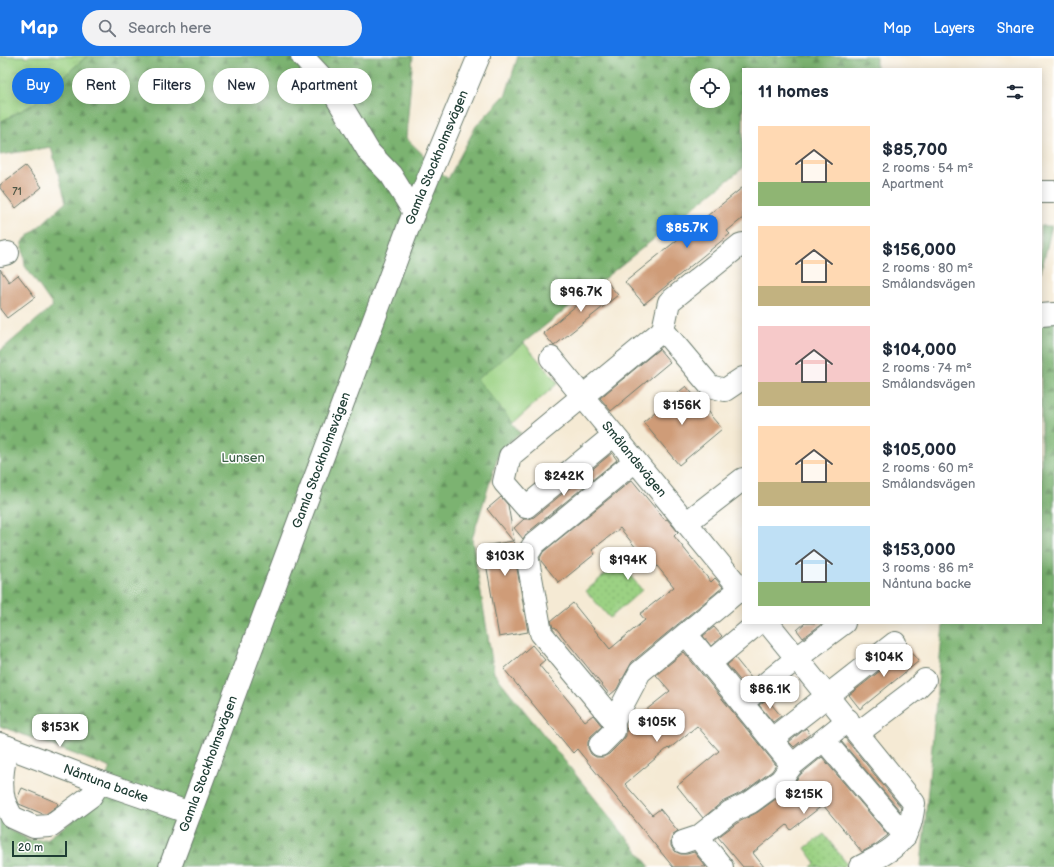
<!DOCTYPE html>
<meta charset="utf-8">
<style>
:root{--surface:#fff;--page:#f2f2f3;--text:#1f2937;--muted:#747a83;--accent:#1a73e8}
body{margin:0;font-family:"Balsamiq Sans",sans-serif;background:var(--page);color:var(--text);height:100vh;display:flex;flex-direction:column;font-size:15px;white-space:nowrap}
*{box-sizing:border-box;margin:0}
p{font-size:13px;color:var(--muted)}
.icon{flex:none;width:22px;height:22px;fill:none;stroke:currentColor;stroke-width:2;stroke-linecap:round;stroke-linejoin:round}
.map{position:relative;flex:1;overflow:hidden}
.details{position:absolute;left:742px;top:12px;width:300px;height:556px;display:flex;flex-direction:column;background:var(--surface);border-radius:0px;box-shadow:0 2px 10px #0003}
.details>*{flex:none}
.banner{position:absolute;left:12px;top:12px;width:380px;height:36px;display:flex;gap:8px}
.buttons{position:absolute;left:690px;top:12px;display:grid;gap:8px}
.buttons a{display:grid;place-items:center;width:40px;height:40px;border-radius:50%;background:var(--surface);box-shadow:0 2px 10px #0003;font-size:20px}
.scale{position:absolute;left:12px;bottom:10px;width:55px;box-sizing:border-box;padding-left:4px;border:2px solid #1f3d34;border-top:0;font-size:11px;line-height:14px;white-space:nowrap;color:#1f3d34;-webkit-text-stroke:3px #fff;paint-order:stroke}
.price{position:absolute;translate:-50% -34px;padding:0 9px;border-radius:8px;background:#fff;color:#222;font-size:13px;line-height:26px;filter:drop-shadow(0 1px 2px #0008)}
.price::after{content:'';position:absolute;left:50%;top:24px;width:12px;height:9px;margin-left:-6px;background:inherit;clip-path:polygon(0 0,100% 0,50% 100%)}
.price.active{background:var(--accent);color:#fff}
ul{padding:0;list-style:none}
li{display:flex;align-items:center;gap:12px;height:100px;padding:0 16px}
li span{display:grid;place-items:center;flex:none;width:112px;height:80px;border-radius:0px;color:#555}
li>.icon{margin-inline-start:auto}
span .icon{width:48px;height:48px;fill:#fffc;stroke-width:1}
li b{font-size:17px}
h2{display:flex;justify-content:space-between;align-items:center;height:48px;padding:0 16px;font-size:17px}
.pill{padding:0 14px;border-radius:18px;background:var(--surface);box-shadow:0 2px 10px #0003;font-size:14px;line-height:36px}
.pill.active{background:var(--accent);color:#fff}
header{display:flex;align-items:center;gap:24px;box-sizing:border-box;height:56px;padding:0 20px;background:var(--accent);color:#fff}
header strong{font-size:19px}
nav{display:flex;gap:22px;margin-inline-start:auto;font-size:14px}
.search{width:280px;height:36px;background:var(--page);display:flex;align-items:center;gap:10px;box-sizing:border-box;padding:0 14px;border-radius:22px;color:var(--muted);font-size:15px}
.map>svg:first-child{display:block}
.grass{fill:url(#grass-tufts);stroke:#5d875c}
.forest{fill:url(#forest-firs);stroke:#4e7852;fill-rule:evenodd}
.park{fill:url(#park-dots);stroke:#5d875c}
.pitch{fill:#9bd183;stroke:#5d875c}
.building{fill:#cf9c78}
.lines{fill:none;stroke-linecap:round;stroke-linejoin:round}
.minor-casing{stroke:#6a7a6c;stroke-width:24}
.major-casing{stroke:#6a7a6c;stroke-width:24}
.minor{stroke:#fff;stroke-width:22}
.major{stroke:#fff;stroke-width:22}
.labels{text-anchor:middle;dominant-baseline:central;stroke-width:3;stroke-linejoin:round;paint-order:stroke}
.number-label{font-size:11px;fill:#4b5545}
.street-label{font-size:13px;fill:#1f3d34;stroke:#fff}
.park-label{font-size:13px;fill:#3e6248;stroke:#fff}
</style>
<header>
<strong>Map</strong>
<div class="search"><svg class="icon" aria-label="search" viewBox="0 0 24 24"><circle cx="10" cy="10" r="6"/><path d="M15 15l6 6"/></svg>Search here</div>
<nav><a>Map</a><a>Layers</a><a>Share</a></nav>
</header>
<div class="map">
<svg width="1054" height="811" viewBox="0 0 1054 811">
<defs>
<pattern id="grass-tufts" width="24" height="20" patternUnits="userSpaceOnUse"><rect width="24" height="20" fill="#9bd183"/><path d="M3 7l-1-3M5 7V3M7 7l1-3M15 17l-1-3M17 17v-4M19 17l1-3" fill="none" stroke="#85b472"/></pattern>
<pattern id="forest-firs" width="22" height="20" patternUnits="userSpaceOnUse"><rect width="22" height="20" fill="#7cb371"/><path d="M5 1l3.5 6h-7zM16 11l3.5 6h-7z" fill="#65935e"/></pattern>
<pattern id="park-dots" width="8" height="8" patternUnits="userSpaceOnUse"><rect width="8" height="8" fill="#9bd183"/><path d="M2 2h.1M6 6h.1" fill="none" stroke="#85b472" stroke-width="1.8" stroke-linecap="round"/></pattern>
</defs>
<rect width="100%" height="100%" fill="#fff"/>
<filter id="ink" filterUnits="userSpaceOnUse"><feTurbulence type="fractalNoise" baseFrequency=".025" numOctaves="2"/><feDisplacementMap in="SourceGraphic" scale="8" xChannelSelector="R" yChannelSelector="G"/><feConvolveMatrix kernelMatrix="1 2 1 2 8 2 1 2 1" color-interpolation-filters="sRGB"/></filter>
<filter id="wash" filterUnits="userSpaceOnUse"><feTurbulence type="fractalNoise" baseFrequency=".012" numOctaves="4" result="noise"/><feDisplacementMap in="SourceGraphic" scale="16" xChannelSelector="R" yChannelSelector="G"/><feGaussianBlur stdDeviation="0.9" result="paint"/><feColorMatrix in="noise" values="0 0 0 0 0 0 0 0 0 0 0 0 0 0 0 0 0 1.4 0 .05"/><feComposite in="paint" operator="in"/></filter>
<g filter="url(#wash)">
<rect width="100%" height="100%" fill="#f5ead4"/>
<path class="grass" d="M 0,0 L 24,0 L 26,2 L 30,0 L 87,0 L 32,49 L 0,66 Z"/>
<path class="forest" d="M 87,0 L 413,0 L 406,82 L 448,123 L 476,70 L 506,38 L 518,0 L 876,0 L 876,13 L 743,13 L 743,112 L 478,323 L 521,377 L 500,394 L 472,483 L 494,617 L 650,811 L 0,811 L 0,752 L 9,774 L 31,784 L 47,783 L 86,755 L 111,712 L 0,670 L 0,295 L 53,250 L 25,210 L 22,186 L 66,146 L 51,91 L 0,99 L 0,66 L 32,49 ZM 697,19 L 723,19 L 723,45 L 697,45 Z
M 1041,170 L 1052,170 L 1041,216 Z
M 1054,258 L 1054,811 L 921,811 L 943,569 L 945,567 L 1041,567 L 1041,259 Z"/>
<path class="park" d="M 619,506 L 642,534 L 610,562 L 586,535 Z
M 824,778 L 847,808 L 843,811 L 811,811 L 816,807 L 805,792 Z"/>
<path class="pitch" d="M 524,287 L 558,327 L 513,367 L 477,323 Z"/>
<g id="blocks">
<path class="building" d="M 25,110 L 42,131 L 16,152 L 0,132 L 0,129 Z
M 743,131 L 743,162 L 727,175 L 730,178 L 644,248 L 625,226 Z
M 0,213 L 9,226 L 18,219 L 35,241 L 7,262 L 0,253 Z
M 606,225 L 618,239 L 554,290 L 543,277 Z
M 659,293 L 670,306 L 611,355 L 600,342 Z
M 686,330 L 722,373 L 679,409 L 643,366 Z
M 612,397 L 617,404 L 526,478 L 523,483 L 514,472 L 524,463 L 529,463 L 534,461 Z
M 632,424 L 665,464 L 667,463 L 678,476 L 674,480 L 711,526 L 715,522 L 723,531 L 632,606 L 623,622 L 620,624 L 621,625 L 617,633 L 610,639 L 555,571 L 553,572 L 551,565 L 573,547 L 610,593 L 645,564 L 640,558 L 674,531 L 649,500 L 645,503 L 620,472 L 592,494 L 595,498 L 559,527 L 541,505 L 540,502 L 543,496 Z
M 501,441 L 508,449 L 516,495 L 515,501 L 528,576 L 499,581 L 483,490 L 513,485 L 487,453 Z
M 805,567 L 823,567 L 803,582 L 797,574 Z
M 714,571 L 722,580 L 711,590 L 703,580 Z
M 532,589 L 545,604 L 539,609 L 585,665 L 593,659 L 602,670 L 591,680 L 588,686 L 588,692 L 591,698 L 596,701 L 603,701 L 609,698 L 623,684 L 626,680 L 626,673 L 642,660 L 641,658 L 670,635 L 656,619 L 684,596 L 776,709 L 772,715 L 745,735 L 722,746 L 703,762 L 677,730 L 719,695 L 697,670 L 669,693 L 668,692 L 625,728 L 652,759 L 660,753 L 678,775 L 673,778 L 671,784 L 671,790 L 674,795 L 681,798 L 687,798 L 694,796 L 706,811 L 673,811 L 577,693 L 573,697 L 504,613 Z
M 907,590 L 919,605 L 860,653 L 849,639 L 903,597 Z
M 735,602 L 752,623 L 744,629 L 727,609 Z
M 767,643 L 781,660 L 773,666 L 759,649 Z
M 806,672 L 810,678 L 794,691 L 789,686 Z
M 845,682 L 901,751 L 900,755 L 841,685 Z
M 822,701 L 888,779 L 875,789 L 862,796 L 823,749 L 791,774 L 787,769 L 753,797 L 764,811 L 743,811 L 718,781 L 737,767 L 758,756 L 788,734 L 801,718 Z
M 22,732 L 58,747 L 57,750 L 46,758 L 43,758 L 19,748 L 17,743 Z"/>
</g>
</g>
<g filter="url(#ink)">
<use href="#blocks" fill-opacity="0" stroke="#6a7a6c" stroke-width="1"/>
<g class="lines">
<g class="minor-casing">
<g id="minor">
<path d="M 302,0 L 329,29 L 369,96 L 391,119 L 414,156"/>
<path d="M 1041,136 L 1054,136"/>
<path d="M 0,199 L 8,197"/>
<path d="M 1041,259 L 1054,258"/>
<path d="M 663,274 L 710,330 L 725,334 L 743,322"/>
<path id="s1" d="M 551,302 L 743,536"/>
<path d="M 614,379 L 526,451 L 504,426 L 510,400 L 663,274 L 669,246 L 740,189 L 743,188"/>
<path d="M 686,467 L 743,423"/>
<path d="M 768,567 L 914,747 C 913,754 912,764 909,771 C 901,792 878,801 860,811"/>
<path d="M 686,578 L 792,709"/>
<path d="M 710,607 L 758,567"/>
<path d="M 742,647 L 797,602 L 844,567"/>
<path d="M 614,665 L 541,577 L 527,499 L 534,488 L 635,405"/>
<path d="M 781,676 L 895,587"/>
<path d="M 858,677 L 916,633 L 925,624"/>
<path d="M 824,684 L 905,780"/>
<path id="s2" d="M 0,688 L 100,726 L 190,757"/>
<path d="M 600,689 L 614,675 L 614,665 L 640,616 L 740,533"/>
<path d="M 8,691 C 3,708 0,726 4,744 C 6,750 9,755 12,761 L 34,771 L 50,770 L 91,740 L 100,726"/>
<path d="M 698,781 L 722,811"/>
<path d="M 683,786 L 698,781 L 730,756 L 751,746 L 781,724 L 792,709 L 848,664"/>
</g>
</g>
<g class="major-casing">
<g id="major">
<path id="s3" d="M 170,811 L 414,156 L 479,0"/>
</g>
</g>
<use href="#minor" class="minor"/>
<use href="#major" class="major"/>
</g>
</g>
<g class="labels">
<g class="number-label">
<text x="17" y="135">71</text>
</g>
<g class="street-label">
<text stroke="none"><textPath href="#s3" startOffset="758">Gamla Stockholmsvägen</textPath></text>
<text stroke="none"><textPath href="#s3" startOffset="434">Gamla Stockholmsvägen</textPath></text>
<text stroke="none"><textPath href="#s1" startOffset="131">Smålandsvägen</textPath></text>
<text stroke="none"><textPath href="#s3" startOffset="110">Gamla Stockholmsvägen</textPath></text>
<text stroke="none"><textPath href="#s2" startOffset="113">Nåntuna backe</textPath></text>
</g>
<g class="park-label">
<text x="243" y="402">Lunsen</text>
</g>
</g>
</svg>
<div class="buttons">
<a><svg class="icon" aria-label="locate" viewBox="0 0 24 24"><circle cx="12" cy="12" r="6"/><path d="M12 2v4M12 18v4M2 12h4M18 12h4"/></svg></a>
</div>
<div class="scale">20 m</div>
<b class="price active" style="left:687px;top:193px">$85.7K</b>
<b class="price" style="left:581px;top:257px">$96.7K</b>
<b class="price" style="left:682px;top:370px">$156K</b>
<b class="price" style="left:564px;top:441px">$242K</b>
<b class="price" style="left:505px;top:521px">$103K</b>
<b class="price" style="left:628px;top:525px">$194K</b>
<b class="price" style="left:884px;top:622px">$104K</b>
<b class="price" style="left:770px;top:654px">$86.1K</b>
<b class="price" style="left:657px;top:687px">$105K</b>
<b class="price" style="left:60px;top:692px">$153K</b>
<b class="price" style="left:804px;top:759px">$215K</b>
<div class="banner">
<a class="pill active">Buy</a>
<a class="pill">Rent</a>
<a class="pill">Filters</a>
<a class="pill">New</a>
<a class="pill">Apartment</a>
</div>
<section class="details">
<h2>11 homes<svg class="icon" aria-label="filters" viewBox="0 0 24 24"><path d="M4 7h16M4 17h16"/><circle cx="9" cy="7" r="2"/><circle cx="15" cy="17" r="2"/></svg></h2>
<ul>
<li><span style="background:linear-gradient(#ffd9b3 70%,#8fb573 0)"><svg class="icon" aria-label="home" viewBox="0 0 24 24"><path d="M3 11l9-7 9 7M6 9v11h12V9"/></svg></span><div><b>$85,700</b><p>2 rooms · 54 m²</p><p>Apartment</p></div></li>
<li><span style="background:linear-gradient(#ffd9b3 75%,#c2b280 0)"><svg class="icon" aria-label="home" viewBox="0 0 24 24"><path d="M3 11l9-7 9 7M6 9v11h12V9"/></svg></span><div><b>$156,000</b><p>2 rooms · 80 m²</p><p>Smålandsvägen</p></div></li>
<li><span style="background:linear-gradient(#f6c9c9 70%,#c2b280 0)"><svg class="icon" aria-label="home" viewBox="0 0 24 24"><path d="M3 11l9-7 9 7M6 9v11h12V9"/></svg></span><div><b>$104,000</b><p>2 rooms · 74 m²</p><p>Smålandsvägen</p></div></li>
<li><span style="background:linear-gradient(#ffd9b3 70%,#c2b280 0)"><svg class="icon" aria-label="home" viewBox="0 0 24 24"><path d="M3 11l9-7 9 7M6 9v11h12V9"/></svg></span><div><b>$105,000</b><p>2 rooms · 60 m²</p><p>Smålandsvägen</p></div></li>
<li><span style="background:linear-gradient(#bfe0f5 70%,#8fb573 0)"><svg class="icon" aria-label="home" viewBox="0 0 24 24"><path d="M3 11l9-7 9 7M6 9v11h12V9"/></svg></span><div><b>$153,000</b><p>3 rooms · 86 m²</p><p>Nåntuna backe</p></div></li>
</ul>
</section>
</div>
